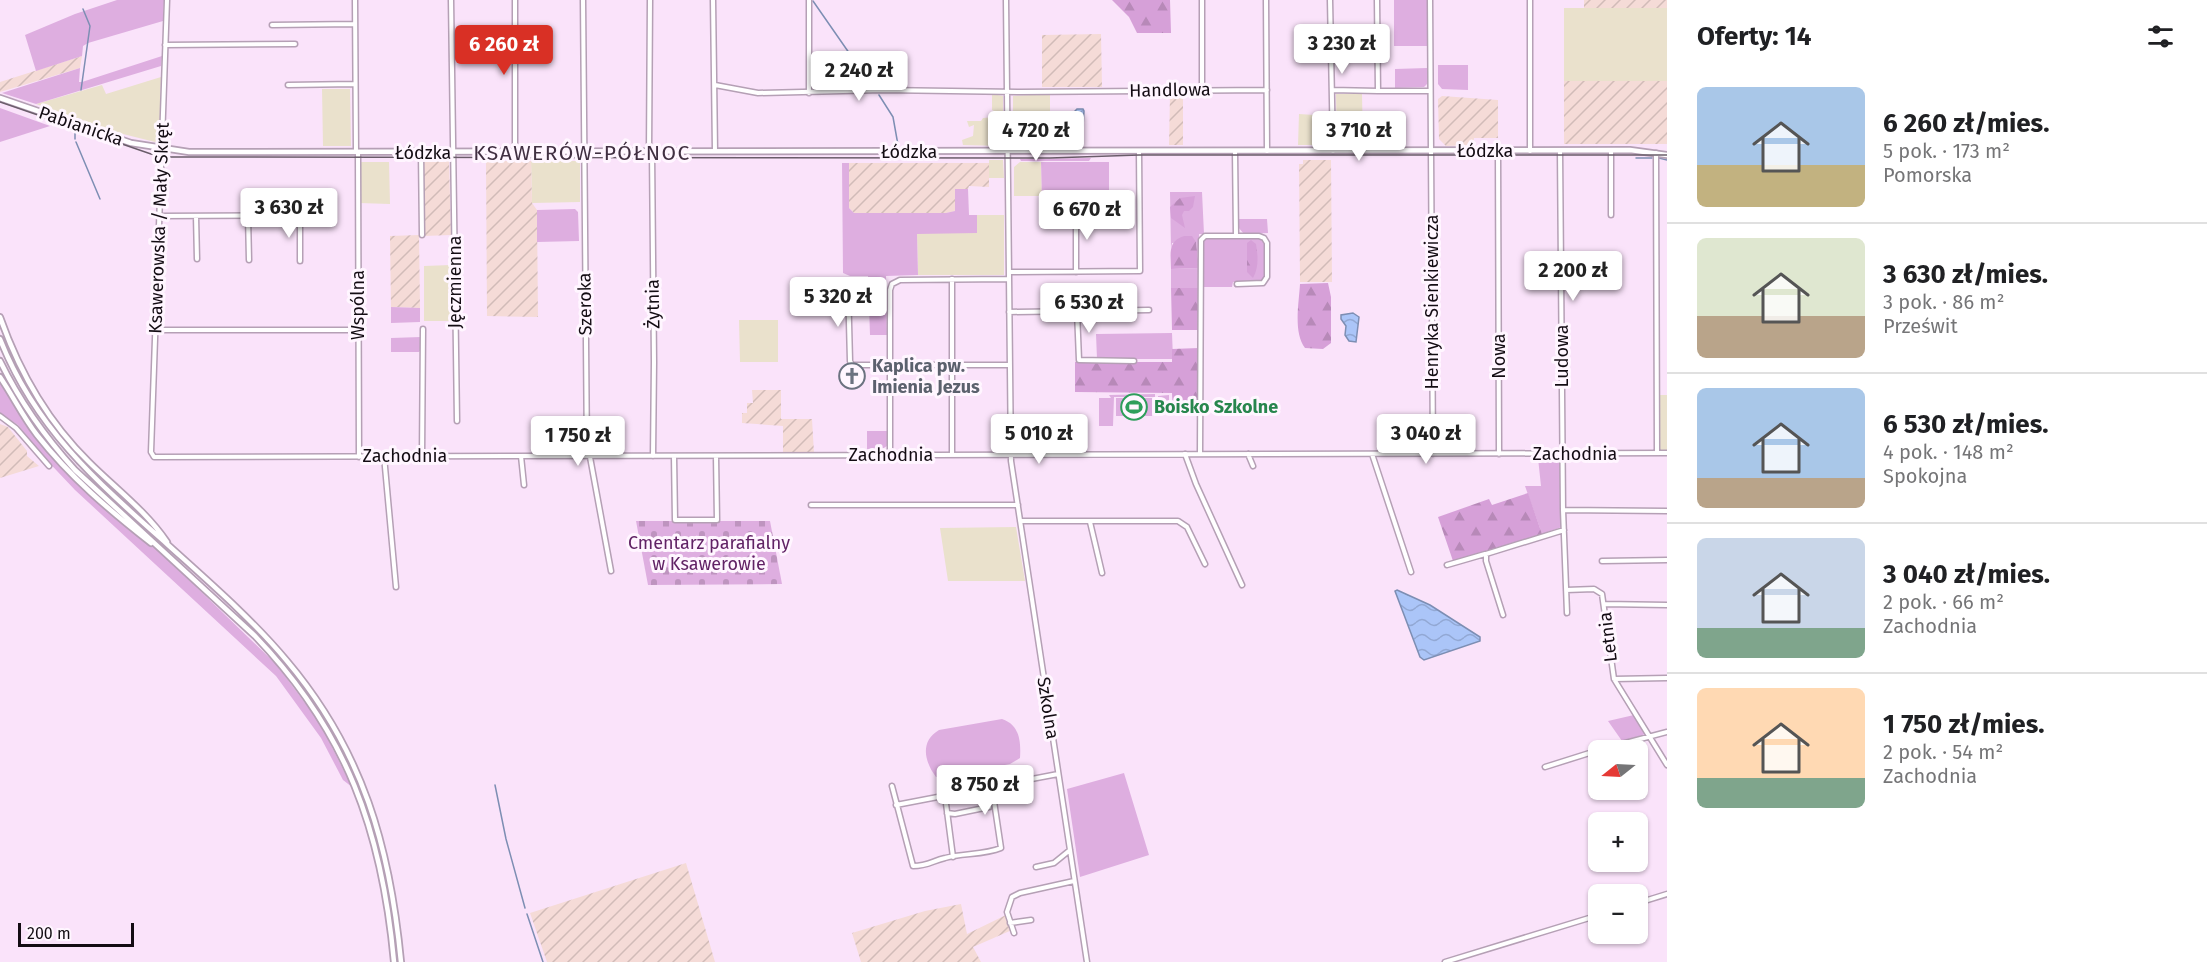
<!DOCTYPE html>
<html lang="pl">
<meta charset="utf-8">
<style>
:root{--surface:#fff;--page:#f6f6f6;--text:#202124;--muted:#757577;--line:#e0e0e0;--accent:#d93025}
body{margin:0;font-family:"Fira Sans",sans-serif;background:var(--page);color:var(--text);height:100vh;display:flex;flex-direction:column;font-size:22px;white-space:nowrap}
*{box-sizing:border-box;margin:0}
p{font-size:20px;color:var(--muted)}
.icon{flex:none;width:33px;height:33px;fill:none;stroke:currentColor;stroke-width:2;stroke-linecap:round;stroke-linejoin:round}
.map{position:relative;flex:1;overflow:hidden}
.side{display:flex;flex-direction:column;background:var(--surface);width:540px}
.side>*{flex:none}
.needle{width:39px;rotate:252deg}
.controls{position:absolute;left:1588px;top:740px;display:grid;gap:12px}
.controls a{display:grid;place-items:center;width:60px;height:60px;border-radius:9px;background:var(--surface);box-shadow:0 2px 4px #0004;font-size:30px}
.scale{position:absolute;left:18px;bottom:15px;width:116px;box-sizing:border-box;padding-left:6px;border:3px solid #130c13;border-top:0;font-size:16px;line-height:21px;white-space:nowrap;color:#130c13;-webkit-text-stroke:4px #fff6ff;paint-order:stroke}
.price{position:absolute;translate:-50% -51px;padding:0 14px;border-radius:6px;background:#fff;color:#222;font-size:20px;line-height:39px;filter:drop-shadow(0 2px 3px #0008)}
.price::after{content:'';position:absolute;left:50%;top:36px;width:18px;height:14px;margin-left:-9px;background:inherit;clip-path:polygon(0 0,100% 0,50% 100%)}
.price.current{background:var(--accent);color:#fff}
ul{padding:0;list-style:none}
li{display:flex;align-items:center;gap:18px;height:150px;padding:0 30px}
li+li{border-top:2px solid var(--line)}
li span{display:grid;place-items:center;flex:none;width:168px;height:120px;border-radius:9px;color:#555}
li>.icon{margin-inline-start:auto}
span .icon{width:72px;height:72px;fill:#fffc;stroke-width:1}
li b{font-size:26px}
h2{display:flex;justify-content:space-between;align-items:center;height:72px;padding:0 30px;font-size:26px}
main{display:flex;flex:1;min-height:0}
.map>svg:first-child{display:block}
.commercial{fill:#eae1cc}
.industrial{fill:url(#industrial-furrows)}
.green{fill:#deaee0}
.forest{fill:url(#forest-firs)}
.cemetery{fill:url(#cemetery-stones)}
.water{fill:url(#water-waves);stroke:#7d8eb3;stroke-width:1.5}
.lines{fill:none;stroke-linecap:round;stroke-linejoin:round}
.stream{stroke:#7d8eb3;stroke-width:1.5}
.minor-casing{stroke:#b5a0b5;stroke-width:7}
.major-casing{stroke:#b5a0b5;stroke-width:8}
.minor{stroke:#fff;stroke-width:4}
.major{stroke:#fff;stroke-width:4.5}
.tram{stroke:#6a5d6a;stroke-width:1.5}
.labels{text-anchor:middle;dominant-baseline:central;stroke-width:6;stroke-linejoin:round;paint-order:stroke}
.street-label{font-size:18px;fill:#130c13;stroke:#fff6ff}
.worship-label{font-size:18px;font-weight:bold;fill:#5b616d;stroke:#fff6ff;text-anchor:start}
.leisure-label{font-size:18px;font-weight:bold;fill:#27864d;stroke:#fff6ff;text-anchor:start}
.park-label{font-size:18px;fill:#612265;stroke:#fff6ff}
.quarter-label{font-size:21px;letter-spacing:1.5px;fill:#413042;stroke:#fff6ff}
</style>
<main>
<div class="map">
<svg width="1667" height="962" viewBox="0 0 1667 962">
<defs>
<pattern id="industrial-furrows" width="10" height="10" patternUnits="userSpaceOnUse" patternTransform="scale(1.5)"><rect width="10" height="10" fill="#f5dbd7"/><path d="M-1 1l2-2M0 10L10 0M9 11l2-2" fill="none" stroke="#d1bbb8"/></pattern>
<pattern id="forest-firs" width="22" height="20" patternUnits="userSpaceOnUse" patternTransform="scale(1.5)"><rect width="22" height="20" fill="#d6a0d8"/><path d="M5 1l3.5 6h-7zM16 11l3.5 6h-7z" fill="#b789b8"/></pattern>
<pattern id="cemetery-stones" width="16" height="16" patternUnits="userSpaceOnUse" patternTransform="scale(1.5)"><rect width="16" height="16" fill="#deaee0"/><path d="M2 7V4a2 2 0 0 1 4 0v3zM10 15v-3a2 2 0 0 1 4 0v3z" fill="#be94bf"/></pattern>
<pattern id="water-waves" width="16" height="10" patternUnits="userSpaceOnUse" patternTransform="scale(1.5)"><rect width="16" height="10" fill="#abc5f8"/><path d="M0 5q4-4 8 0t8 0" fill="none" stroke="#92a8d4"/></pattern>
</defs>
<rect width="100%" height="100%" fill="#fae3fa"/>
<path class="commercial" d="M 1564,8 L 1667,8 L 1667,81 L 1564,81 Z
M 161,77 L 159,143 L 119,133 L 36,104 L 102,85 L 106,94 Z
M 322,89 L 350,89 L 351,146 L 323,146 Z
M 992,94 L 1003,96 L 1003,144 L 1001,146 L 963,145 L 962,140 L 973,136 L 974,125 L 969,127 L 967,121 L 981,121 L 983,118 L 996,117 L 996,112 L 992,110 Z
M 1050,94 L 1050,146 L 1013,145 L 1013,96 Z
M 1336,94 L 1362,94 L 1363,145 L 1337,145 Z
M 1299,114 L 1314,115 L 1314,145 L 1298,145 Z
M 989,160 L 1003,160 L 1004,178 L 989,178 Z
M 531,161 L 580,161 L 580,202 L 532,203 Z
M 359,162 L 389,162 L 390,204 L 359,203 Z
M 1020,162 L 1041,162 L 1042,196 L 1014,196 L 1014,167 Z
M 977,215 L 1004,215 L 1004,275 L 918,275 L 917,233 L 976,233 Z
M 451,265 L 451,321 L 424,321 L 424,266 Z
M 739,320 L 778,320 L 778,362 L 740,362 Z
M 1660,395 L 1667,395 L 1667,451 L 1659,451 Z
M 1016,527 L 1025,581 L 948,581 L 940,528 Z"/>
<path class="industrial" d="M 1584,0 L 1667,0 L 1667,8 L 1584,8 Z
M 1101,34 L 1102,87 L 1042,87 L 1042,35 Z
M 82,56 L 80,68 L 0,92 L 0,82 Z
M 1564,81 L 1667,81 L 1667,144 L 1564,144 Z
M 1170,94 L 1183,95 L 1183,145 L 1169,145 Z
M 1442,96 L 1498,100 L 1498,138 L 1474,138 L 1473,145 L 1446,146 L 1439,139 L 1438,99 Z
M 1303,160 L 1331,160 L 1332,282 L 1300,282 L 1299,164 L 1303,164 Z
M 423,161 L 449,161 L 451,235 L 424,236 Z
M 486,161 L 531,161 L 532,203 L 537,210 L 538,317 L 487,316 Z
M 849,163 L 989,163 L 989,187 L 969,186 L 968,189 L 955,189 L 956,211 L 946,213 L 854,213 L 849,208 Z
M 419,235 L 420,308 L 391,307 L 390,236 Z
M 752,390 L 781,390 L 781,419 L 812,419 L 814,453 L 783,453 L 783,426 L 742,423 L 742,413 L 747,413 L 747,403 L 753,403 Z
M 0,424 L 8,427 L 27,451 L 27,456 L 39,466 L 0,478 Z
M 686,863 L 715,962 L 547,962 L 530,913 Z
M 961,904 L 967,934 L 1006,915 L 1012,930 L 973,947 L 981,962 L 861,962 L 852,933 L 925,911 Z"/>
<path class="green" d="M 117,0 L 164,0 L 163,21 L 88,43 L 83,46 L 82,56 L 36,71 L 25,35 L 75,14 Z
M 1394,0 L 1428,0 L 1428,46 L 1394,46 Z
M 162,56 L 161,66 L 36,104 L 2,93 L 80,68 L 79,82 L 82,82 Z
M 1438,65 L 1468,65 L 1468,90 L 1442,89 L 1438,84 Z
M 1427,68 L 1427,84 L 1424,87 L 1395,88 L 1395,69 Z
M 0,108 L 50,126 L 0,142 Z
M 1091,158 L 1089,161 L 1021,161 L 1020,159 Z
M 1041,162 L 1109,162 L 1109,196 L 1042,199 Z
M 842,163 L 849,163 L 849,208 L 854,213 L 946,213 L 955,211 L 955,189 L 968,189 L 969,215 L 977,215 L 977,233 L 917,234 L 918,275 L 886,276 L 887,335 L 870,335 L 868,276 L 850,276 L 843,273 Z
M 1170,192 L 1202,192 L 1204,234 L 1199,234 L 1200,288 L 1171,288 L 1171,269 L 1199,268 L 1196,242 L 1172,243 L 1171,249 Z
M 575,209 L 578,212 L 579,241 L 537,242 L 537,210 Z
M 1239,219 L 1267,219 L 1268,233 L 1244,234 L 1238,227 L 1237,220 Z
M 1257,237 C 1270,242 1265,263 1265,275 L 1263,280 L 1259,282 L 1233,282 L 1232,287 L 1202,287 L 1202,242 L 1205,238 Z
M 391,307 L 420,308 L 420,322 L 391,323 Z
M 1172,333 L 1173,359 L 1097,359 L 1096,334 Z
M 421,337 L 421,349 L 419,352 L 391,352 L 391,338 Z
M 0,383 L 26,426 L 69,476 L 117,520 L 157,549 L 276,664 L 320,723 L 352,787 L 343,780 L 321,738 L 276,676 L 75,490 L 40,453 L 18,425 L 0,413 Z
M 1155,394 L 1155,397 L 1114,397 L 1113,426 L 1099,426 L 1099,398 L 1111,398 L 1109,395 Z
M 1169,395 L 1169,413 L 1158,413 L 1158,396 Z
M 1116,398 L 1152,398 L 1152,416 L 1116,416 Z
M 867,431 L 887,431 L 887,446 L 882,449 L 867,449 Z
M 1538,458 L 1561,459 L 1562,527 L 1542,534 L 1525,486 L 1541,486 Z
M 1634,715 L 1646,734 L 1622,741 L 1608,721 Z
M 1002,719 C 1020,725 1021,742 1020,758 L 1010,764 L 945,777 L 936,777 C 924,761 920,741 939,730 Z
M 1124,773 L 1149,855 L 1080,877 L 1067,789 Z"/>
<path class="forest" d="M 1112,0 L 1170,0 L 1171,33 L 1137,33 L 1129,17 Z
M 1195,196 L 1193,207 L 1189,211 L 1184,211 L 1182,215 L 1185,228 L 1171,218 L 1170,207 L 1180,198 Z
M 1184,236 L 1192,236 L 1196,242 L 1199,268 L 1171,269 C 1171,255 1167,241 1184,236 Z
M 1251,240 L 1256,244 C 1258,256 1259,267 1253,278 L 1247,272 L 1247,243 Z
M 1328,283 L 1331,297 L 1331,343 L 1323,349 L 1305,348 C 1293,332 1299,303 1300,284 Z
M 1171,288 L 1200,288 L 1200,330 L 1172,330 Z
M 1199,348 L 1199,414 L 1173,414 L 1172,393 L 1075,392 L 1075,362 L 1172,362 L 1172,349 Z
M 1528,493 L 1542,534 L 1453,561 L 1438,517 L 1489,499 L 1492,505 Z"/>
<path class="cemetery" d="M 636,521 L 770,521 L 782,584 L 648,585 Z"/>
<path class="water" d="M 1077,109 L 1083,109 L 1084,111 L 1083,126 L 1077,128 L 1075,111 Z
M 1353,313 L 1359,317 L 1356,342 L 1349,341 L 1345,335 L 1346,326 L 1341,319 L 1341,315 Z
M 1397,590 L 1430,605 L 1480,637 L 1480,641 L 1424,660 L 1420,657 L 1395,591 Z"/>
<g class="lines">
<path class="stream" d="M 813,1 L 854,60
M 81,90 L 90,26 L 83,9
M 879,95 L 893,117 L 898,145
M 79,121 L 79,119
M 75,139 L 75,133
M 76,142 L 100,199
M 1636,158 L 1652,158
M 1659,158 L 1667,160
M 495,785 L 506,839 L 525,908
M 527,914 L 543,962"/>
<g class="minor-casing">
<path id="minor" d="M 167,0 L 151,452 L 154,457 L 1667,453
M 355,0 L 356,152
M 451,0 L 457,421
M 583,0 L 587,456
M 713,0 L 715,151
M 1006,0 L 1011,461 L 1087,962
M 1202,0 L 1202,90
M 1266,0 L 1267,151
M 1330,0 L 1333,151
M 1430,0 L 1433,454
M 1530,0 L 1530,151
M 272,25 L 355,24
M 165,45 L 295,44
M 288,85 L 354,84
M 715,85 L 758,93 L 883,90 L 1020,92 L 1267,90
M 1332,90 L 1378,91 L 1377,0
M 1378,91 L 1430,91
M 809,93 L 809,0
M 1611,150 L 1611,215
M 1235,151 L 1236,236 L 1259,236 L 1264,238 L 1267,243 L 1267,277 L 1263,283 L 1237,284
M 1498,151 L 1499,454
M 1560,151 L 1563,510 L 1567,613
M 515,152 L 515,0
M 649,152 L 650,0
M 652,152 L 654,362 L 653,456
M 358,153 L 359,457
M 421,153 L 422,235
M 1656,153 L 1657,453
M 1076,210 L 1076,272
M 159,216 L 322,215
M 196,216 L 197,259
M 248,216 L 249,260
M 300,216 L 300,261
M 1009,272 L 1140,271 L 1139,151
M 952,279 L 952,455
M 848,285 L 850,361 L 852,365 L 1010,365
M 1077,311 L 1079,360 L 1134,361
M 1009,312 L 1149,310
M 155,330 L 358,330
M 0,416 L 16,428 L 49,466
M 1185,454 L 1196,484 L 1242,585
M 1200,454 L 1201,240 L 1205,236 L 1236,236
M 1248,454 L 1253,466
M 1372,454 L 1411,572
M 890,455 L 890,290 L 892,284 L 900,280 L 1009,279
M 384,456 L 396,587
M 422,456 L 423,329
M 521,456 L 524,485
M 674,456 L 675,520 L 717,520 L 716,456
M 590,457 L 611,571
M 811,505 L 1018,505
M 1563,510 L 1667,511
M 1020,521 L 1178,521 L 1187,527 L 1205,564
M 1090,522 L 1102,573
M 1602,561 L 1667,560
M 1447,565 L 1485,554
M 1566,590 L 1594,589 L 1602,594 L 1614,679 L 1667,765
M 1604,604 L 1667,605
M 1503,615 L 1486,561 L 1486,554 L 1564,530
M 1614,679 L 1667,678
M 1599,750 L 1667,732
M 1545,767 L 1599,750
M 892,786 L 913,866 C 928,866 932,861 945,858 C 963,853 984,855 1001,848 L 992,788
M 945,796 L 953,857
M 896,805 L 1058,774
M 947,813 L 955,814 L 989,807
M 1036,867 L 1054,863 L 1070,850
M 1638,903 L 1667,894
M 1010,923 L 1031,920
M 1014,933 L 1007,912 L 1012,897 L 1020,893 L 1074,881
M 1445,962 L 1599,915"/>
</g>
<g class="major-casing">
<path id="major" d="M 0,98 L 131,143 L 189,152 L 1630,150 L 1667,155
M 0,317 C 19,371 48,422 89,462 C 115,488 146,511 167,542
M 0,339 C 35,428 97,482 167,544 C 208,581 252,619 287,661 C 363,751 390,847 401,962
M 0,361 C 20,402 44,436 75,470 L 255,636 C 347,732 382,831 394,962
M 0,377 C 13,396 23,417 37,435 C 70,477 110,511 151,543"/>
</g>
<use href="#minor" class="minor"/>
<use href="#major" class="major"/>
<path class="tram" d="M 0,102 L 151,154 L 167,157 L 1050,158 L 1139,155 L 1667,155"/>
</g>
<defs>
<g id="church-ring" transform="scale(1.35)"><circle r="9.5" fill="#fff6ff" stroke="#6b7280" stroke-width="1.5"/><path d="M-1.2-6h2.4v3.5h3.3v2.4h-3.3V6h-2.4V-.1h-3.3v-2.4h3.3Z" fill="#6b7280"/></g>
<g id="stadium-ring" transform="scale(1.35)"><circle r="9.5" fill="#fff6ff" stroke="#2e9e5b" stroke-width="1.5"/><path d="M0-5a6.5 5 0 1 0 0 10a6.5 5 0 1 0 0-10ZM-3.5-1.8h7v3.6h-7Z" fill="#2e9e5b"/></g>
</defs>
<g fill-rule="evenodd">
<use href="#church-ring" x="852" y="376"/>
<use href="#stadium-ring" x="1134" y="407"/>
</g>
<g class="labels">
<g class="street-label">
<text transform="translate(1170 90) rotate(-1)">Handlowa</text>
<text transform="translate(81 126) rotate(19)">Pabianicka</text>
<text x="1485" y="151">Łódzka</text>
<text x="909" y="152">Łódzka</text>
<text x="423" y="153">Łódzka</text>
<text transform="translate(159 228) rotate(-88)">Ksawerowska / Mały Skręt</text>
<text transform="translate(455 282) rotate(-90)">Jęczmienna</text>
<text transform="translate(1432 302) rotate(-90)">Henryka Sienkiewicza</text>
<text transform="translate(585 304) rotate(-91)">Szeroka</text>
<text transform="translate(653 304) rotate(-91)">Żytnia</text>
<text transform="translate(358 305) rotate(-90)">Wspólna</text>
<text transform="translate(1499 356) rotate(-90)">Nowa</text>
<text transform="translate(1562 356) rotate(-90)">Ludowa</text>
<text x="1575" y="454">Zachodnia</text>
<text x="891" y="455">Zachodnia</text>
<text x="405" y="456">Zachodnia</text>
<text transform="translate(1608 637) rotate(-97)">Letnia</text>
<text transform="translate(1048 708) rotate(81)">Szkolna</text>
</g>
<g class="worship-label">
<text x="872" y="366">Kaplica pw.<tspan x="872" dy="21">Imienia Jezus</tspan></text>
</g>
<g class="leisure-label">
<text x="1154" y="407">Boisko Szkolne</text>
</g>
<g class="park-label">
<text x="709" y="543">Cmentarz parafialny<tspan x="709" dy="21">w Ksawerowie</tspan></text>
</g>
<g class="quarter-label">
<text x="582" y="153">KSAWERÓW-PÓŁNOC</text>
</g>
</g>
</svg>
<div class="controls">
<a><svg class="needle" viewBox="-14 -14 28 28"><path d="M0-13l5 13h-10z" fill="#e53935"/><path d="M0 13l5-13h-10z" fill="#757577"/></svg></a>
<a>+</a>
<a>−</a>
</div>
<div class="scale">200 m</div>
<b class="price" style="left:1342px;top:75px">3 230 zł</b>
<b class="price current" style="left:504px;top:76px">6 260 zł</b>
<b class="price" style="left:859px;top:102px">2 240 zł</b>
<b class="price" style="left:1036px;top:162px">4 720 zł</b>
<b class="price" style="left:1359px;top:162px">3 710 zł</b>
<b class="price" style="left:289px;top:239px">3 630 zł</b>
<b class="price" style="left:1087px;top:241px">6 670 zł</b>
<b class="price" style="left:1573px;top:302px">2 200 zł</b>
<b class="price" style="left:838px;top:328px">5 320 zł</b>
<b class="price" style="left:1089px;top:334px">6 530 zł</b>
<b class="price" style="left:1039px;top:465px">5 010 zł</b>
<b class="price" style="left:1426px;top:465px">3 040 zł</b>
<b class="price" style="left:578px;top:467px">1 750 zł</b>
<b class="price" style="left:985px;top:816px">8 750 zł</b>
</div>
<section class="side">
<h2>Oferty: 14<svg class="icon" aria-label="filters" viewBox="0 0 24 24"><path d="M4 7h16M4 17h16"/><circle cx="9" cy="7" r="2"/><circle cx="15" cy="17" r="2"/></svg></h2>
<ul>
<li><span style="background:linear-gradient(#a9c7e8 65%,#c2b280 0)"><svg class="icon" aria-label="home" viewBox="0 0 24 24"><path d="M3 11l9-7 9 7M6 9v11h12V9"/></svg></span><div><b>6 260 zł/mies.</b><p>5 pok. · 173 m²</p><p>Pomorska</p></div></li>
<li><span style="background:linear-gradient(#dfe7d0 65%,#b9a48a 0)"><svg class="icon" aria-label="home" viewBox="0 0 24 24"><path d="M3 11l9-7 9 7M6 9v11h12V9"/></svg></span><div><b>3 630 zł/mies.</b><p>3 pok. · 86 m²</p><p>Prześwit</p></div></li>
<li><span style="background:linear-gradient(#a9c7e8 75%,#b9a48a 0)"><svg class="icon" aria-label="home" viewBox="0 0 24 24"><path d="M3 11l9-7 9 7M6 9v11h12V9"/></svg></span><div><b>6 530 zł/mies.</b><p>4 pok. · 148 m²</p><p>Spokojna</p></div></li>
<li><span style="background:linear-gradient(#c9d6e8 75%,#7fa58c 0)"><svg class="icon" aria-label="home" viewBox="0 0 24 24"><path d="M3 11l9-7 9 7M6 9v11h12V9"/></svg></span><div><b>3 040 zł/mies.</b><p>2 pok. · 66 m²</p><p>Zachodnia</p></div></li>
<li><span style="background:linear-gradient(#ffd9b3 75%,#7fa58c 0)"><svg class="icon" aria-label="home" viewBox="0 0 24 24"><path d="M3 11l9-7 9 7M6 9v11h12V9"/></svg></span><div><b>1 750 zł/mies.</b><p>2 pok. · 54 m²</p><p>Zachodnia</p></div></li>
</ul>
</section>
</main>
